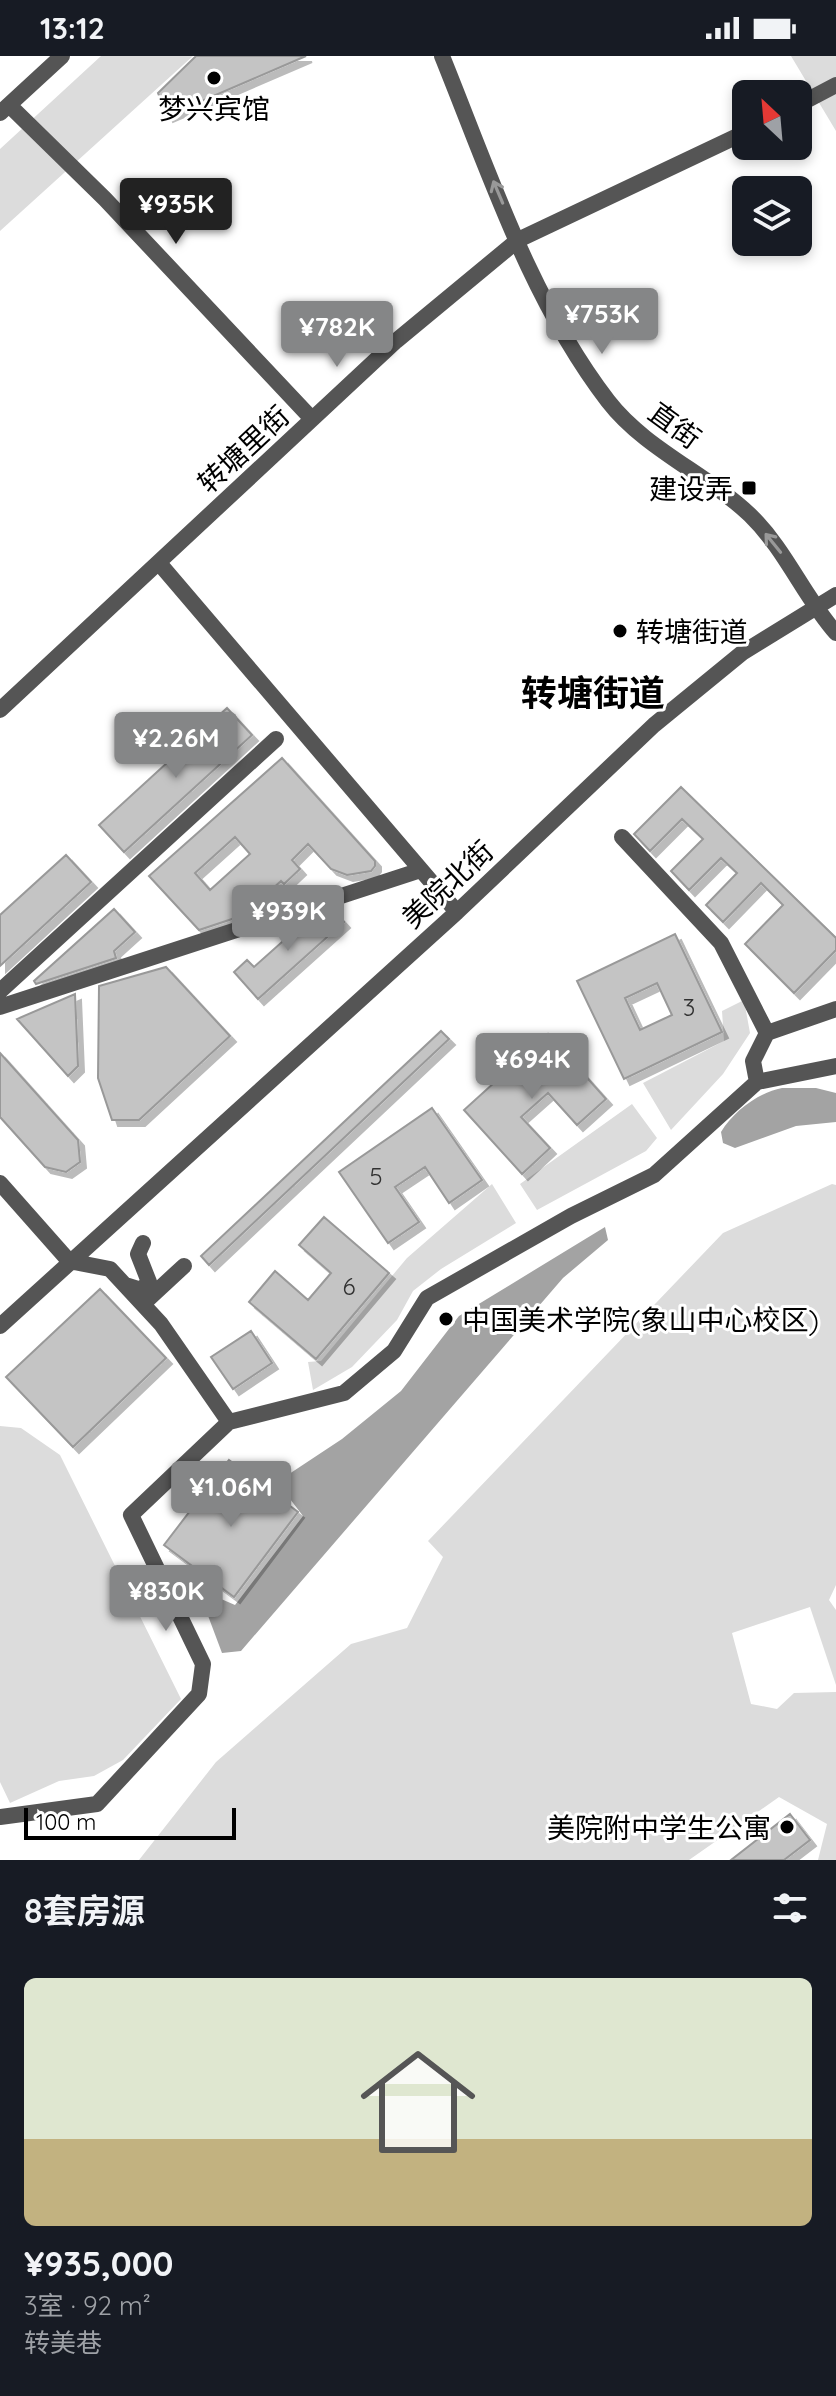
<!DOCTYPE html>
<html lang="zh">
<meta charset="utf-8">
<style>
:root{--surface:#171b24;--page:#20242c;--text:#f1f3f6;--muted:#9ea1a6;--line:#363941;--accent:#858687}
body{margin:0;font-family:Quicksand,"Noto Sans SC",sans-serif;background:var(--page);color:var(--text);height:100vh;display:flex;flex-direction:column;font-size:30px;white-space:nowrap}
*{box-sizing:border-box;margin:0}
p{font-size:26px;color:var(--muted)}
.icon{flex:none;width:44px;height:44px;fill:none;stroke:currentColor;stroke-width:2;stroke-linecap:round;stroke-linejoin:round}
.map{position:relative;height:1804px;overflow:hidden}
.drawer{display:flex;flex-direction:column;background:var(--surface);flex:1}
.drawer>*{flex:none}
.needle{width:52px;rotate:334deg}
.tools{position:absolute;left:732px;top:24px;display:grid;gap:16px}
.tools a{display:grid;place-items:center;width:80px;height:80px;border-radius:12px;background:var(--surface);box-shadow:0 4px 12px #0003;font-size:40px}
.scale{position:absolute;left:24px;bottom:20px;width:212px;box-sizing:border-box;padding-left:8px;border:4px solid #000;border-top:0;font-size:22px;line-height:28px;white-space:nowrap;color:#000;-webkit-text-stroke:6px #fff;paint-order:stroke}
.price{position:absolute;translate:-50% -68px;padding:0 18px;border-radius:8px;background:var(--accent);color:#fff;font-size:26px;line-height:52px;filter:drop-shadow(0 2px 4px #0008)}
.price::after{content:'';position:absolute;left:50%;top:48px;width:24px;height:18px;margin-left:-12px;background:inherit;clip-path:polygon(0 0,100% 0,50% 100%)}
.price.active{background:#222;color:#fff}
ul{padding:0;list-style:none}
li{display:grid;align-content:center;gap:16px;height:424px;padding:0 24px}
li+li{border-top:2px solid var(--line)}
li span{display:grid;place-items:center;height:248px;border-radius:12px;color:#555}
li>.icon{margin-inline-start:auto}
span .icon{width:144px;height:144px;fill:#fffc;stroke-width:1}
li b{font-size:34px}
h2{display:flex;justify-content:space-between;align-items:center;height:96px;padding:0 24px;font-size:34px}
.status{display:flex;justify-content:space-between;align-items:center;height:56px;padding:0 40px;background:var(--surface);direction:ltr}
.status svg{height:22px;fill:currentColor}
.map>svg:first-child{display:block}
.green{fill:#dcdcdc}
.water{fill:#a3a3a3}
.building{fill:#c4c4c4;stroke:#999;stroke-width:2;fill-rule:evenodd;filter:url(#shadow)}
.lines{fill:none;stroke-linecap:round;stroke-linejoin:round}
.minor{stroke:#555;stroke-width:16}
.oneway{stroke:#999}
.poi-dot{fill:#000;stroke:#fff;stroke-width:3}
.labels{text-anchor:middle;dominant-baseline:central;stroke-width:6;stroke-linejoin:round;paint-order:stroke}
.number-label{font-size:24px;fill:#313131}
.poi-label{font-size:28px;fill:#000;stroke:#fff;text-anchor:end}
.street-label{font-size:28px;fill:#000;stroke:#fff}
.district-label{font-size:36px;font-weight:bold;fill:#000;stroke:#fff}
</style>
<div class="status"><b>13:12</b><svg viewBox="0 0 49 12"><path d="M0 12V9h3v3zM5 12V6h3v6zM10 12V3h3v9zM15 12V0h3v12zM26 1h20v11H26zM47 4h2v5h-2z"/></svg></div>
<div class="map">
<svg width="836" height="1804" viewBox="0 0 836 1804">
<defs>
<filter id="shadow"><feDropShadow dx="6" dy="6" stdDeviation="0" flood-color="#0004"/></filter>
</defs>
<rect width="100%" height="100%" fill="#fff"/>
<path class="green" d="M 101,0 L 193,0 L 0,175 L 0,93 Z
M 791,0 L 836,0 L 836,75 Z
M 744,944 L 750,977 L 723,1018 L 671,1074 L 643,1027 L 724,985 L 722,955 Z
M 632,1048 L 657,1082 L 646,1095 L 537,1154 L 520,1128 Z
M 492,1128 L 516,1167 L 441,1213 L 413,1235 L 397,1264 L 352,1311 L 313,1334 L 308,1306 L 321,1305 L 407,1202 Z
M 832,1128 L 836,1129 L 836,1529 L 829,1544 L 836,1554 L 836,1629 L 810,1551 L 732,1577 L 751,1648 L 777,1653 L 794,1637 L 836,1636 L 836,1804 L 818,1804 L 827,1768 L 779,1741 L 689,1804 L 139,1804 L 216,1706 L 351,1588 L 407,1572 L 443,1501 L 428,1485 L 723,1177 Z
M 0,1370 L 21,1372 L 60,1399 L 181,1643 L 123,1704 L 94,1720 L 59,1725 L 10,1747 L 0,1726 Z"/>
<path class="water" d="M 782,1032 L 816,1032 L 836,1037 L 836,1066 L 796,1070 L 735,1092 L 723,1087 L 721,1076 C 734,1055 758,1037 782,1032 Z
M 605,1171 L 608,1184 L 563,1222 L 241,1595 L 222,1597 L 198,1533 L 235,1549 L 303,1460 L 277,1426 L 342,1383 L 401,1335 L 459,1260 Z"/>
<path class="building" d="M 196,0 L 306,0 L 167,60 L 158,37 Z
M 227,652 L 252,679 L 124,796 L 99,769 Z
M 282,702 L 375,805 L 375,810 L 371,815 L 347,819 L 331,813 L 308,788 L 292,804 L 300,813 L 284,828 L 281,825 L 244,859 L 199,874 L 149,820 ZM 235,781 L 250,798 L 210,834 L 195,817 Z
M 681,731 L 836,882 L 836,894 L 794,937 L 745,888 L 783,849 L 761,827 L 723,866 L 706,849 L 737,817 L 721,802 L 689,834 L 671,815 L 703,783 L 682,763 L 650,795 L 634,778 Z
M 66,799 L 91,826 L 0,910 L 0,859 Z
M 114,853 L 135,876 L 114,895 L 116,902 L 36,928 L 34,925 Z
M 333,854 L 344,866 L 258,943 L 234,916 L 247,904 L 254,911 L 309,862 Z
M 675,878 L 722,976 L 624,1023 L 577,925 ZM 657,927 L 672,959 L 640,974 L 625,942 Z
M 166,911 L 230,980 L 139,1064 L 112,1064 L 98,1022 L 99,930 Z
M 75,938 L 78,1010 L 68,1020 L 17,963 Z
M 441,975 L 449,983 L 209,1209 L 201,1200 Z
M 548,978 L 606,1043 L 577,1069 L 548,1037 L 521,1061 L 550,1092 L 522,1118 L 464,1054 Z
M 0,997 L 78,1084 L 80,1106 L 66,1116 L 45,1111 L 0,1061 Z
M 432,1052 L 482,1124 L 449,1147 L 425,1111 L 395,1131 L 419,1166 L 388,1187 L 339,1116 Z
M 324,1161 L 389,1217 L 316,1303 L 249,1246 L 275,1215 L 308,1244 L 331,1217 L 299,1189 Z
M 100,1233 L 166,1302 L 73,1391 L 6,1321 Z
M 251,1275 L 272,1307 L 233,1333 L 211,1301 Z
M 229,1404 L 298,1456 L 234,1541 L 164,1489 Z
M 790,1758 L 810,1784 L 784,1804 L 731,1804 Z"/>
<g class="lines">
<path class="minor" d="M 442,0 C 489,116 531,245 608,345 C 645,393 707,418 750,459 C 786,494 804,541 836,577
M 9,49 L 105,143 L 312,363
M 798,49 L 836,29
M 0,57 L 62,0
M 159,507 L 457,856
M 0,654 L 396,285 L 518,184 L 746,76
M 622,781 L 721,887 L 767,977
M 0,935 L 276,683
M 0,951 L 421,814
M 757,1026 L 753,1005 L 767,977 L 836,953
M 0,1127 L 69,1205 L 110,1213 L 161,1268 L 229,1366
M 125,1229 L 141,1234 L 149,1226 L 138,1198 L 143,1187
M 143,1248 L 184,1210
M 0,1270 L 457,856 L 654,669 L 742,597 L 836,539
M 0,1761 L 97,1748 L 199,1638 L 203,1608 L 131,1459 L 229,1366 L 344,1337 L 394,1295 L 427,1242 L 571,1160 L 654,1119 L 757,1026 L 836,1010"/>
</g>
<defs><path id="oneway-shaft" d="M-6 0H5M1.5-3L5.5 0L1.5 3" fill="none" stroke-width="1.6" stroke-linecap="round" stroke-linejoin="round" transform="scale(2)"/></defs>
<g class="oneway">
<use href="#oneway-shaft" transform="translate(498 136) rotate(-113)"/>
<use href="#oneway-shaft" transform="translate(773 487) rotate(-129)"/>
</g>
<g class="poi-dot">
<circle cx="214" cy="22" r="8"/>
<rect x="741" y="424" width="16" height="16" rx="4"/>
<circle cx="620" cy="575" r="8"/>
<circle cx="446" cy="1263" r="8"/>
<circle cx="787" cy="1771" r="8"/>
</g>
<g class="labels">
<g class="number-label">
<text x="689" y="951">3</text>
<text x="376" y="1120">5</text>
<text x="349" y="1230">6</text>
</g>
<g class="poi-label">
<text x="214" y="52" text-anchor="middle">梦兴宾馆</text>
<text x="733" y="432">建设弄</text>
<text x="636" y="575" text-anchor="start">转塘街道</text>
<text x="462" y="1263" text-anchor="start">中国美术学院(象山中心校区)</text>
<text x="771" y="1771">美院附中学生公寓</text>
</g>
<g class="street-label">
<text transform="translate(675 369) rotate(36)">直街</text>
<text transform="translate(243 393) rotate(-43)">转塘里街</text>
<text transform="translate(447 828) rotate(-43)">美院北街</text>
</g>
<g class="district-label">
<text x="593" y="636">转塘街道</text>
</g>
</g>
</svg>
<div class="tools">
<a><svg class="needle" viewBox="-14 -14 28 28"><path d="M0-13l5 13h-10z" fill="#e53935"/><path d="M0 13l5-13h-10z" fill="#9ea1a6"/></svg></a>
<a><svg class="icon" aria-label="layers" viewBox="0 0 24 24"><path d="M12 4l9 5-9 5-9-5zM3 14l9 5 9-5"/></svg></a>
</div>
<div class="scale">100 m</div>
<b class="price active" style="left:176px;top:190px">¥935K</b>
<b class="price" style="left:602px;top:300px">¥753K</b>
<b class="price" style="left:337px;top:313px">¥782K</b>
<b class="price" style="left:176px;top:724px">¥2.26M</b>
<b class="price" style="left:288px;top:897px">¥939K</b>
<b class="price" style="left:532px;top:1045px">¥694K</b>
<b class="price" style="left:231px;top:1473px">¥1.06M</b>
<b class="price" style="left:166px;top:1577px">¥830K</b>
</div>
<section class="drawer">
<h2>8套房源<svg class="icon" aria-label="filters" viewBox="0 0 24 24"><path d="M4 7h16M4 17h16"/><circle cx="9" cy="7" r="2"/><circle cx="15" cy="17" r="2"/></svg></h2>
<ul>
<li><span style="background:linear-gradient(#dfe7d0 65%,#c2b280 0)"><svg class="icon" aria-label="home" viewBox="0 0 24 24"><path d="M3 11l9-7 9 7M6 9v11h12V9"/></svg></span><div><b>¥935,000</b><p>3室 · 92 m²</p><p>转美巷</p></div></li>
</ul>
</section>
